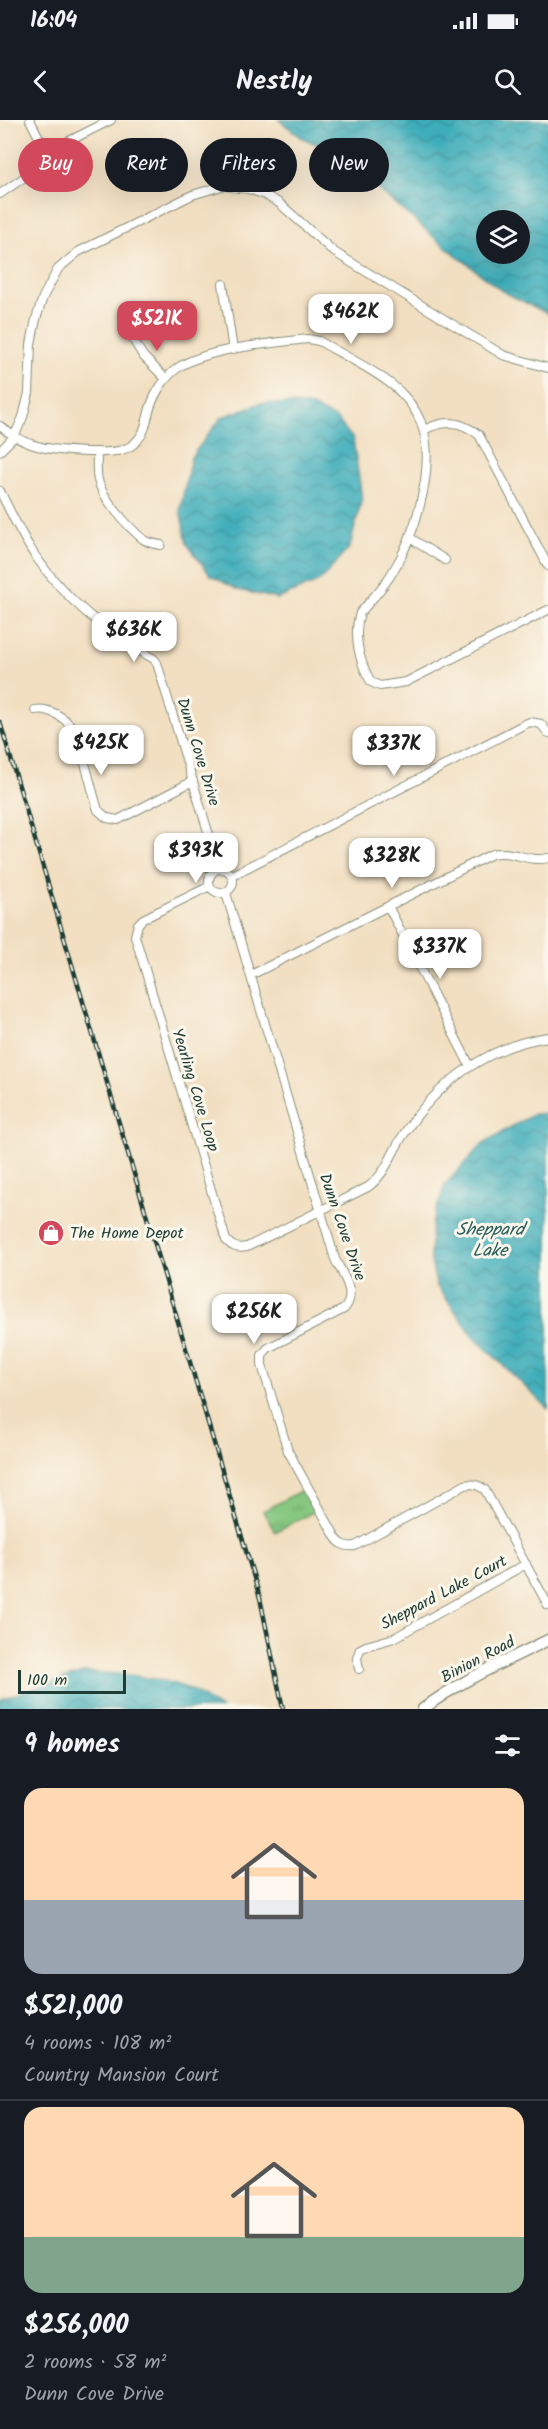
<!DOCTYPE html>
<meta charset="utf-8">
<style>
:root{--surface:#171b24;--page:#242831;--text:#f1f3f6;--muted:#9ea1a6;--line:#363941;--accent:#d1495b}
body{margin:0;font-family:Kalam,sans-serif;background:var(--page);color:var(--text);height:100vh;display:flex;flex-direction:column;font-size:22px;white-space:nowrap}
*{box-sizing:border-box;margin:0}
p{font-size:20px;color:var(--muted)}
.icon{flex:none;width:33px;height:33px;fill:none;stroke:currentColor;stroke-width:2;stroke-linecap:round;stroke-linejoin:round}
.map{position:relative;height:1589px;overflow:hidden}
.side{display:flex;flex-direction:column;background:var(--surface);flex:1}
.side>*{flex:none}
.hud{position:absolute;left:18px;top:18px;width:513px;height:54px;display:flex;gap:12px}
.buttons{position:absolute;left:476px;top:90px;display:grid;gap:12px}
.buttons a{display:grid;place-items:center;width:54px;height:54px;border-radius:50%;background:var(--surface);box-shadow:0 6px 24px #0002;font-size:30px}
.scale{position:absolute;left:18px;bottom:15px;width:108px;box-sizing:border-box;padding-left:6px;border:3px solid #1f3d34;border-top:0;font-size:16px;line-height:21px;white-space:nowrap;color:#1f3d34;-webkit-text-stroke:4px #fbf7ec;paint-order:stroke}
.price{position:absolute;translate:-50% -51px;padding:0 14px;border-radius:12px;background:#fff;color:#222;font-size:20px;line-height:39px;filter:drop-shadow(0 2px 3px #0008)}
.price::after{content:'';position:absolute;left:50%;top:36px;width:18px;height:14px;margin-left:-9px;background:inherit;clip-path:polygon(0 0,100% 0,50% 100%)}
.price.active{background:var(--accent);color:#fff}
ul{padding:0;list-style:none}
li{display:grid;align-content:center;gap:12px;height:318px;padding:0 24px}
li+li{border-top:2px solid var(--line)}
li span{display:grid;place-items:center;height:186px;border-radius:18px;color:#555}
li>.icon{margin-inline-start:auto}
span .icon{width:108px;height:108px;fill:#fffc;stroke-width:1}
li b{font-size:26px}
h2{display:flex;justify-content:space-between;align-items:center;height:72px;padding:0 24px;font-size:26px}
.chip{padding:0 21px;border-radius:27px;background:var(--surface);box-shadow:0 6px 24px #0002;font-size:21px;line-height:54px}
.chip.active{background:var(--accent);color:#fff}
.status{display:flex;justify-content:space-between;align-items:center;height:42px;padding:0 30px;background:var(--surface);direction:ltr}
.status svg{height:16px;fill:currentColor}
header{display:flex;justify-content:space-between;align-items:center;height:78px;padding:0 24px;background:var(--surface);font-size:27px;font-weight:800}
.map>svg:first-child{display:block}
.park{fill:url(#park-tufts);stroke:#53825a;stroke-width:1.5}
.water{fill:url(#water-waves);stroke:#2e7577;stroke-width:1.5;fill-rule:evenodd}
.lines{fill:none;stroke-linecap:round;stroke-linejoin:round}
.street-casing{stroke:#888e7a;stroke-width:10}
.secondary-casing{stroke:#888e7a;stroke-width:13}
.street{stroke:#fff;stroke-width:8}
.secondary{stroke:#fff;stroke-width:10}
.rail-casing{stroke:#1f3d34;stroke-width:4.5}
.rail{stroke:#fbf7ec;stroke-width:2;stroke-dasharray:7;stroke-linecap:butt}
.labels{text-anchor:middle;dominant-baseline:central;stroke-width:6;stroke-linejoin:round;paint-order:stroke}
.street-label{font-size:16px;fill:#1f3d34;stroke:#fbf7ec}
.poi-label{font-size:16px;fill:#1f3d34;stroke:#fbf7ec;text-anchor:start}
.water-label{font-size:18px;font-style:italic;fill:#285f5c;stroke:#fbf7ec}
</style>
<div class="status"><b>16:04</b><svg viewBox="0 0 49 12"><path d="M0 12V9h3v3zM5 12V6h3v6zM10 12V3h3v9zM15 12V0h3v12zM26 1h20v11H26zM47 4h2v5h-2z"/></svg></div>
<header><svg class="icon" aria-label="back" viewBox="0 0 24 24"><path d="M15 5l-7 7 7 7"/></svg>Nestly<svg class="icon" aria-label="search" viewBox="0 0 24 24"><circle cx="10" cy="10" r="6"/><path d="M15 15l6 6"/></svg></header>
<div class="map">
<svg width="548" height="1589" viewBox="0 0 548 1589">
<defs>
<pattern id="park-tufts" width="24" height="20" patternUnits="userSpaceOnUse" patternTransform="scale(1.5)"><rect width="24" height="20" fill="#87c880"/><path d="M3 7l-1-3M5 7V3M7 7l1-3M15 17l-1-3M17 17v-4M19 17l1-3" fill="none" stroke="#6ea46a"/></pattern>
<pattern id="water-waves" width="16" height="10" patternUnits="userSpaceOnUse" patternTransform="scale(1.5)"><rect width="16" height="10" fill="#3eadba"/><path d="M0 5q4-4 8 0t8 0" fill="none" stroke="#338e98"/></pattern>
</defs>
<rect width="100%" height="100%" fill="#fbf7ec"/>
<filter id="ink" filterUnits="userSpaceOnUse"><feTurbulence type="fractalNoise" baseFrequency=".0167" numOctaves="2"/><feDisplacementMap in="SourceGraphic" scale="12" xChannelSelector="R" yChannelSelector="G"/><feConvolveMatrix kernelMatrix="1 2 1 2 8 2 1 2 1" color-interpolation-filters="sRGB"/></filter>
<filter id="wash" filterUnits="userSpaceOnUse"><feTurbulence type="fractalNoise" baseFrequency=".008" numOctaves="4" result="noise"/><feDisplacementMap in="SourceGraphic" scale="24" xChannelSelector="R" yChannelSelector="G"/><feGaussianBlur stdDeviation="1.35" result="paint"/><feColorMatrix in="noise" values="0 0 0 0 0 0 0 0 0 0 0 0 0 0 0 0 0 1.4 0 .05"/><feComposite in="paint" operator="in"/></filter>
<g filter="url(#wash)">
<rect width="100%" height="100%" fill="#f2dfc1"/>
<path class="park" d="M 304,1369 L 315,1391 L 275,1412 L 263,1391 Z"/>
<path class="water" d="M 279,0 L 548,0 L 548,194 L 502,171 L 441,123 L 335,33 L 301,17 ZM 486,100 L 519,100 L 519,134 L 486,134 Z
M 261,283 L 308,285 L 337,299 L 353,319 L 362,378 L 350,427 L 320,461 L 278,479 L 238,470 L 210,455 L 187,424 L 180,390 L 191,337 L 222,297 Z
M 548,993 L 548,1289 L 474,1217 L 436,1165 L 430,1137 L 432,1103 L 445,1065 L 483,1023 L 534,994 Z
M 86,1552 C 120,1554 158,1556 189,1569 C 200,1574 211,1583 221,1589 L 0,1589 L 0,1579 Z"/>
</g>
<g filter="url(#ink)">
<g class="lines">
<g class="street-casing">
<path id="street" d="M 30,0 L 48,35
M 0,74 L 45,43 L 50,32 L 57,27 L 111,0
M 223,164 L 233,230
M 131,216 L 143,236 L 166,259
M 0,306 C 10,314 19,320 31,324 C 49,331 104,335 122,330 C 129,328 136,323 140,317 C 145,311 146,303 148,296 C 152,277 163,258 179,247 C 209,228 272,223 308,219 L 319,221 C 343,235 387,256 404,276 C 413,285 421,299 424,312 C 434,354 414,418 392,453 C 383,468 371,480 360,493 C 353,515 359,542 371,562 L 380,566 L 406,562 L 548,490
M 424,310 C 445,299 461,301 479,315 L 548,446
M 0,331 L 14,317 L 23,297 L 29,273 L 31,224 L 36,199 L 43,177 L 58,149 L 78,132 L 192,75 L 222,66 L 248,69 L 263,74 L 279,83 L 334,132 L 503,235 L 548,248
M 97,332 C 97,341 96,352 98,360 C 102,378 129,408 143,419 C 149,423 154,424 161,425
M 0,371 C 11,393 22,417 36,437 C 66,480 108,514 154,539 L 157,543 L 219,748
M 410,418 L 445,440
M 35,590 C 47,587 65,597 72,608 C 81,621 92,672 98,690 L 107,698 L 118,700 L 193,661
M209 761a12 12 0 1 1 24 0a12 12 0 1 1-24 0Z
M 233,755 L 525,604 L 530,602 L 541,604 L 548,613
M 210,766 L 143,799 L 138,804 L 135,816 L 226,1120 C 232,1127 237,1129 247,1127 L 368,1067 C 387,1053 391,1033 404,1014 C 437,963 487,926 548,917
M 226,773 L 335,1139 C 342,1154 358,1174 344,1189 L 268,1228 L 262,1235 L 262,1245 L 288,1331 L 336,1418 C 341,1425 346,1427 355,1426 L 465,1365 C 473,1363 479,1365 485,1370 L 548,1485
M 388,786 L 470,946
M 251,855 L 492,734 C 512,729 528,743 548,738
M 359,1549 L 357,1538 L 360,1529 L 366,1526 L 394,1518 L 526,1444"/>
</g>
<g class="secondary-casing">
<path id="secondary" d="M 423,1589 C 461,1560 506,1541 548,1520"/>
</g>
<use href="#street" class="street"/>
<use href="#secondary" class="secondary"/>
<g class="rail-casing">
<path id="rail" d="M 0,602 L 260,1478 L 283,1589"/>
</g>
<use href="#rail" class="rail"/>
</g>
</g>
<defs>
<g id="shop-disc" transform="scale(1.35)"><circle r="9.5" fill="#d1495b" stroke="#fbf7ec"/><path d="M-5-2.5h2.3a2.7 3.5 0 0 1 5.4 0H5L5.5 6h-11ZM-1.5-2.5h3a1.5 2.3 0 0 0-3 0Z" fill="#fff"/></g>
</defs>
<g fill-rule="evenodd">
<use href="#shop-disc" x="51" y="1113"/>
</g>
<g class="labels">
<g class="street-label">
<text transform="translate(198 632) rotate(73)">Dunn Cove Drive</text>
<text transform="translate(195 970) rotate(73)">Yearling Cove Loop</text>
<text transform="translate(342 1107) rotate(71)">Dunn Cove Drive</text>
<text transform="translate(444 1473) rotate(-28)">Sheppard Lake Court</text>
<text transform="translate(478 1540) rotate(-28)">Binion Road</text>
</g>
<g class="poi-label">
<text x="70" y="1113">The Home Depot</text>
</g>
<g class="water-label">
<text x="490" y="1110">Sheppard<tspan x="490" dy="21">Lake</tspan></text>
</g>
</g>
</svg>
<div class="buttons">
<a><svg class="icon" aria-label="layers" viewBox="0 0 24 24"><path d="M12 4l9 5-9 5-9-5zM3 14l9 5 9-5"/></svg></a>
</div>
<div class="scale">100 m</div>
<b class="price" style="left:351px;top:225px">$462K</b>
<b class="price active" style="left:157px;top:232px">$521K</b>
<b class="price" style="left:134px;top:543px">$636K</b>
<b class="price" style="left:101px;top:656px">$425K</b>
<b class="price" style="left:394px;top:657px">$337K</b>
<b class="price" style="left:196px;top:764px">$393K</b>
<b class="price" style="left:392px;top:769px">$328K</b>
<b class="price" style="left:440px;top:860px">$337K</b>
<b class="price" style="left:254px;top:1225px">$256K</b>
<div class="hud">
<a class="chip active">Buy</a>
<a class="chip">Rent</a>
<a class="chip">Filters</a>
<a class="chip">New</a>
</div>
</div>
<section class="side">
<h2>9 homes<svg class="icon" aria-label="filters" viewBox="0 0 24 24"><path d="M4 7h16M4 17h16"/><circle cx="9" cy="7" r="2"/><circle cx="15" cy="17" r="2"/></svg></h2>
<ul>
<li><span style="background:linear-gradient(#ffd9b3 60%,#9aa5b1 0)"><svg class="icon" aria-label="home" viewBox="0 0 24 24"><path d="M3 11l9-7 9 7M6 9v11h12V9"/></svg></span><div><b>$521,000</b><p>4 rooms · 108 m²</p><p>Country Mansion Court</p></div></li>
<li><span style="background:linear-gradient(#ffd9b3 70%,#7fa58c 0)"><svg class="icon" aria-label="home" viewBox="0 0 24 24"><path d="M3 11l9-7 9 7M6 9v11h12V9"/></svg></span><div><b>$256,000</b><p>2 rooms · 58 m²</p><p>Dunn Cove Drive</p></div></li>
</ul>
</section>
